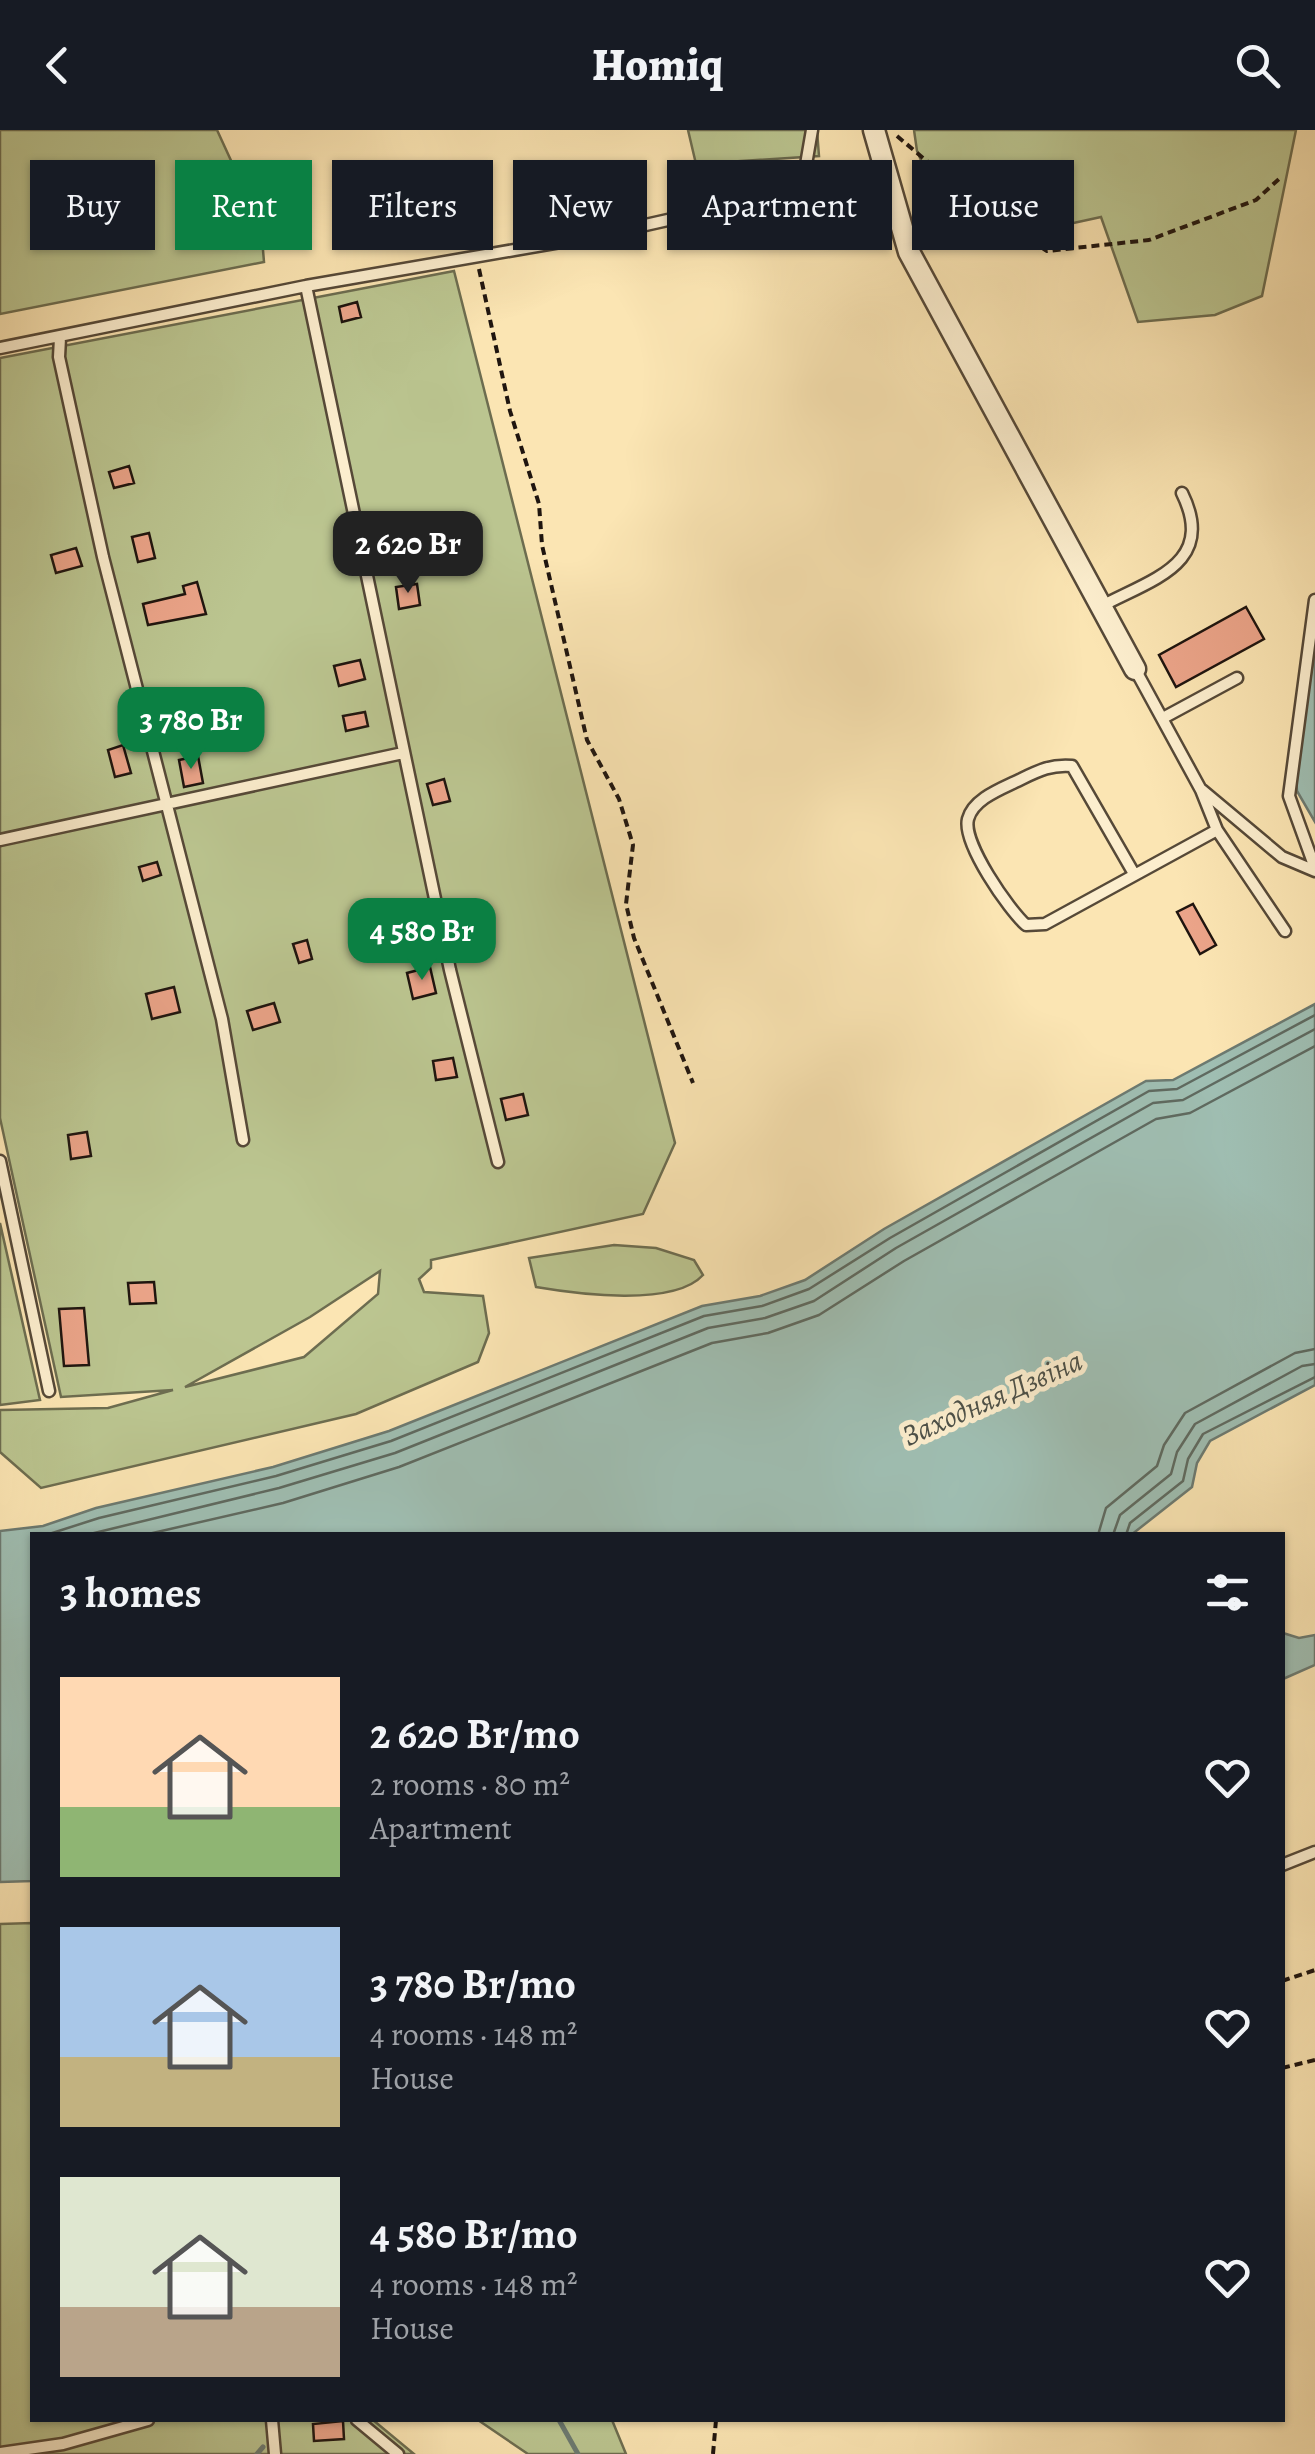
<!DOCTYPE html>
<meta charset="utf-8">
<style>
:root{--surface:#171b24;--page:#20242c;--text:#f1f3f6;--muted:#9ea1a6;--accent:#0b8043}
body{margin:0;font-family:Alegreya,serif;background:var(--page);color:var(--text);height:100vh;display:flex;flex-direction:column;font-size:38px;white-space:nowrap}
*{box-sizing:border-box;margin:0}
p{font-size:32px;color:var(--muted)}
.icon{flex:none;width:55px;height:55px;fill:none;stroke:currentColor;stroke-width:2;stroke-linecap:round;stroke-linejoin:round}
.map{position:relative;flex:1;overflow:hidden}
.panel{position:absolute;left:30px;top:1402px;width:1255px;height:890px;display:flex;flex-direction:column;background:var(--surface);border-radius:0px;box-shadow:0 2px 8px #0004}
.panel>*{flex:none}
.guide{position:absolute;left:30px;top:30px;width:1255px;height:90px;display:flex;gap:20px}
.price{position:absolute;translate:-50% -85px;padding:0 22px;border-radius:20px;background:var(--accent);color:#fff;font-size:32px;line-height:65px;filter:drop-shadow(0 2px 5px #0008)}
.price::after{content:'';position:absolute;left:50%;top:60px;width:30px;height:22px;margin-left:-15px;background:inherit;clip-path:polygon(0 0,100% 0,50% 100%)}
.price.current{background:#222;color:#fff}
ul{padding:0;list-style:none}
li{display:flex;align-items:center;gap:30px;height:250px;padding:0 30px}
li span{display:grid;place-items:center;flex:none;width:280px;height:200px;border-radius:0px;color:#555}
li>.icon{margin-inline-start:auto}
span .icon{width:120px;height:120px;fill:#fffc;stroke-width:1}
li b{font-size:42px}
h2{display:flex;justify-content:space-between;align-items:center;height:120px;padding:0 30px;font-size:42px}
.tag{padding:0 35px;border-radius:0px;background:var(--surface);box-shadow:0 2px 8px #0004;font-size:35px;line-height:90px}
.tag.current{background:var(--accent);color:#fff}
header{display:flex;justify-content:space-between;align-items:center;height:130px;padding:0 30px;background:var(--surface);font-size:45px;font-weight:800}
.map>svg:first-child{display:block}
.green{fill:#bbc590;stroke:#6d6d50;stroke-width:2.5;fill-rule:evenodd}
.water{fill:#9fbeb2;stroke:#6c7a71;stroke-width:2.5}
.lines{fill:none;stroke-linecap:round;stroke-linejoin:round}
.shore{stroke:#5f6a60;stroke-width:2.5}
.stream{stroke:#6c7a71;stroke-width:5}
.building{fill:#eba489;stroke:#1f150f;stroke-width:2.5}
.service-casing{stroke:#564938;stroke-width:15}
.minor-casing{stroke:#564938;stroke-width:25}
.path{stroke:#1f150f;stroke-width:4;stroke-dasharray:8 5;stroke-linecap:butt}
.service{stroke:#fceece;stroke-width:10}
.minor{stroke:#fceece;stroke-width:20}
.labels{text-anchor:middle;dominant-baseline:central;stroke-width:10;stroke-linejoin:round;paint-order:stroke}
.water-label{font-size:30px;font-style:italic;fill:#4c5048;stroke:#fceece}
</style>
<header><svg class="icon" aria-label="back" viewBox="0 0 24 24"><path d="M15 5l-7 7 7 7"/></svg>Homiq<svg class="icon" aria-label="search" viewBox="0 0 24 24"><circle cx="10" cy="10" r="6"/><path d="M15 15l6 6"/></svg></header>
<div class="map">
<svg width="1315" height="2324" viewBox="0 0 1315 2324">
<rect width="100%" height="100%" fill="#fbe5b3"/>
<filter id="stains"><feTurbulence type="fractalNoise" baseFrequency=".002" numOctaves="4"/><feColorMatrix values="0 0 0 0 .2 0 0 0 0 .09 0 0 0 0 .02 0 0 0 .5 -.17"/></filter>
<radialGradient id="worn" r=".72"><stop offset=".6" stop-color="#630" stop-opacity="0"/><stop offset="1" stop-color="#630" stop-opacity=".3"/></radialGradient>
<path class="green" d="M 0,0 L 217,0 L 261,96 L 264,132 L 0,184 Z
M 688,0 L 817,0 L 819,26 L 696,34 Z
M 914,0 L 1296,0 L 1262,166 L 1215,185 L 1138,192 L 1101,87 L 959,118 L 917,21 Z
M 454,141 L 675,1013 L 643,1084 L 431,1130 L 431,1138 L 419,1149 L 424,1162 L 483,1166 L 489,1203 L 478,1232 L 356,1284 L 41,1358 L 0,1322 L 0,1280 L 108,1278 L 173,1260 L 61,1267 L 0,988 L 0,228 ZM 380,1141 L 378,1164 L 304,1227 L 185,1257 L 310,1187 Z
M 0,1093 L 40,1270 L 0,1275 Z
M 614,1115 L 656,1118 L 694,1130 L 703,1145 C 674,1177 577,1164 536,1157 L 529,1128 Z
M 32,1793 L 32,2290 L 373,2290 L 414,2324 L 0,2324 L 0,1794 Z
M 478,2290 L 612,2290 L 626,2324 L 528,2324 Z"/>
<path class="water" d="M 1315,516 L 1315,692 L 1297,661 L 1296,648 Z
M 1315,874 L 1315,1255 L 1210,1311 L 1197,1333 L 1192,1357 L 1131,1405 L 32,1405 L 32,1751 L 0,1752 L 0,1401 L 43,1396 L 96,1378 L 273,1337 L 389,1301 L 702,1176 L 760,1166 L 805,1150 L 884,1099 L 1146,951 L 1173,950 Z
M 1283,1503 L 1299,1508 L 1315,1505 L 1315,1535 L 1283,1549 Z"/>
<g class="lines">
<path class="shore" d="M 46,1405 L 99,1388 L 276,1346 L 391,1311 L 704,1186 L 762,1176 L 809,1159 L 890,1108 L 1149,961 L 1177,959 L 1315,885
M 86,1405 L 279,1358 L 395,1323 L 708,1198 L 765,1188 L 814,1171 L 896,1118 L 1153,973 L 1183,970 L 1315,899
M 144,1405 L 283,1373 L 399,1337 L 712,1213 L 768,1203 L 819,1185 L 904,1131 L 1156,989 L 1190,983 L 1315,916
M 1098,1405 L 1106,1378 L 1157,1336 L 1164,1315 L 1185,1283 L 1295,1223 L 1315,1219
M 1113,1405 L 1120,1385 L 1171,1344 L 1177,1322 L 1195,1294 L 1302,1236 L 1315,1234
M 1126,1405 L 1130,1393 L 1183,1351 L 1188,1329 L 1203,1304 L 1315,1247"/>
<path class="stream" d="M 559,2290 L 578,2324
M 257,2324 L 263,2317"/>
</g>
<path class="building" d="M 357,172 L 361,187 L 342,192 L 339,177 Z
M 129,336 L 134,353 L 114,358 L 109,342 Z
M 149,403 L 155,428 L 138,432 L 132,407 Z
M 76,418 L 82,436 L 56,443 L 51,425 Z
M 197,452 L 206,484 L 148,495 L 143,474 L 185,464 L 183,456 Z
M 417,454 L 420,475 L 399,479 L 396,457 Z
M 1246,477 L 1264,509 L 1176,557 L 1159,525 Z
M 360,530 L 365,549 L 339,556 L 334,536 Z
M 181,575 L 185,592 L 161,598 L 157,581 Z
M 365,582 L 368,596 L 346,601 L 343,586 Z
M 123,615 L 131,643 L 115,647 L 108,620 Z
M 198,626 L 203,653 L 184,657 L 179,630 Z
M 444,649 L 450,671 L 433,675 L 427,654 Z
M 157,732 L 161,745 L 143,751 L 139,737 Z
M 1193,774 L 1216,815 L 1200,824 L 1177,782 Z
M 307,810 L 312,829 L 299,833 L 293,814 Z
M 430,837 L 436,863 L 413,869 L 407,843 Z
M 174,857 L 180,882 L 152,889 L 146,864 Z
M 274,873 L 280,892 L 253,900 L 247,881 Z
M 453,928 L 457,947 L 436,950 L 433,931 Z
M 523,964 L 528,985 L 506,990 L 501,969 Z
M 87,1002 L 91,1026 L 71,1029 L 68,1005 Z
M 154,1152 L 156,1173 L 130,1174 L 128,1153 Z
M 84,1178 L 89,1235 L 64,1236 L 59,1179 Z
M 343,2291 L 344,2309 L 314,2311 L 313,2294 Z"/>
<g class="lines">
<g class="service-casing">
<path id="service" d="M 306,156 L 450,840 L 498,1032
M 60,208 L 59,227 L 103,427 L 222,889 L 243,1010
M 0,218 L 306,156 L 601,105 L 779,65 L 804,46 L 812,0
M 1315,470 L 1289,666 L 1315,738
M 1100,477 C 1152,449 1217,434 1182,363
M 1135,539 L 1201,660 L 1217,700 L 1285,801
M 1163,588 L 1237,548
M 1202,660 L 1282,727 L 1315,741
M 0,710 L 403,623
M 1133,742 L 1072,636 C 1049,634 1036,642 1015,652 C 998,660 973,670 968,689 C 962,713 1009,780 1026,795 L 1045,794 L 1217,700
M 0,1031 L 49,1261
M 1282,1735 L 1315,1722
M 272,2290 L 275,2324
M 357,2290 L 398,2324
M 0,2323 L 63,2314 L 148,2290"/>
</g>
<g class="minor-casing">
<path id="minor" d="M 874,0 L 909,122 L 1135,539"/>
</g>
<path class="path" d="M 897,6 L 986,81 L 1047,121 L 1149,110 L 1256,70 L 1279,49
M 479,139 L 510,281 L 539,374 L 542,415 L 587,610 L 619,669 L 633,715 L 626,774 L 634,808 L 693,953
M 1282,1851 L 1315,1840
M 1282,1938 L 1315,1930
M 713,2324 L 716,2290"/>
<use href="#service" class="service"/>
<use href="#minor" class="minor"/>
</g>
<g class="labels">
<g class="water-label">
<text transform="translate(992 1268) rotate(-24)">Заходняя Дзвіна</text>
</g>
</g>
<rect width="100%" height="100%" filter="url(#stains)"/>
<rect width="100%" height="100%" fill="url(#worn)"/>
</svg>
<b class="price current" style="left:408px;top:466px">2 620 Br</b>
<b class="price" style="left:191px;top:642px">3 780 Br</b>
<b class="price" style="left:422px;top:853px">4 580 Br</b>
<div class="guide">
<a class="tag">Buy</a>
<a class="tag current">Rent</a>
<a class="tag">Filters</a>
<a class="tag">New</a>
<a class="tag">Apartment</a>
<a class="tag">House</a>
</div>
<section class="panel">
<h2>3 homes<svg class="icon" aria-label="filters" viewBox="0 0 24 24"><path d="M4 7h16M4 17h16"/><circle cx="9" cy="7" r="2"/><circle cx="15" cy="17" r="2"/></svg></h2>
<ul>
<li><span style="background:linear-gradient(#ffd9b3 65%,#8fb573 0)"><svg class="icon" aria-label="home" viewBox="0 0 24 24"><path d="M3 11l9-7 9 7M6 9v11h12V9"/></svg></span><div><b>2 620 Br/mo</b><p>2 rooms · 80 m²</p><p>Apartment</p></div><svg class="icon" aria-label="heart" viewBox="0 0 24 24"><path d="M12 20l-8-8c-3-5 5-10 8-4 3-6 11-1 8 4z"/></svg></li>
<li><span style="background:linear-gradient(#a9c7e8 65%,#c2b280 0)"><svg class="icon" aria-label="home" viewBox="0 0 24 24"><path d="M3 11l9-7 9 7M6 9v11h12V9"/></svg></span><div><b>3 780 Br/mo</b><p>4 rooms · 148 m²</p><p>House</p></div><svg class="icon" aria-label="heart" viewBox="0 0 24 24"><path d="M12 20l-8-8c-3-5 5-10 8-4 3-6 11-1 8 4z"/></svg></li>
<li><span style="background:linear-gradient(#dfe7d0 65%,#b9a48a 0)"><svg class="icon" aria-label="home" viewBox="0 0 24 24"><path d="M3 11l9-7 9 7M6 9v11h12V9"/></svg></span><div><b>4 580 Br/mo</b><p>4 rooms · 148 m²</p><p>House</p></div><svg class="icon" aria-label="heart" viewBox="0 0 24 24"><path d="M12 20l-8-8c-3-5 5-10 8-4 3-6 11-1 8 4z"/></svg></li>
</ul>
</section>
</div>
